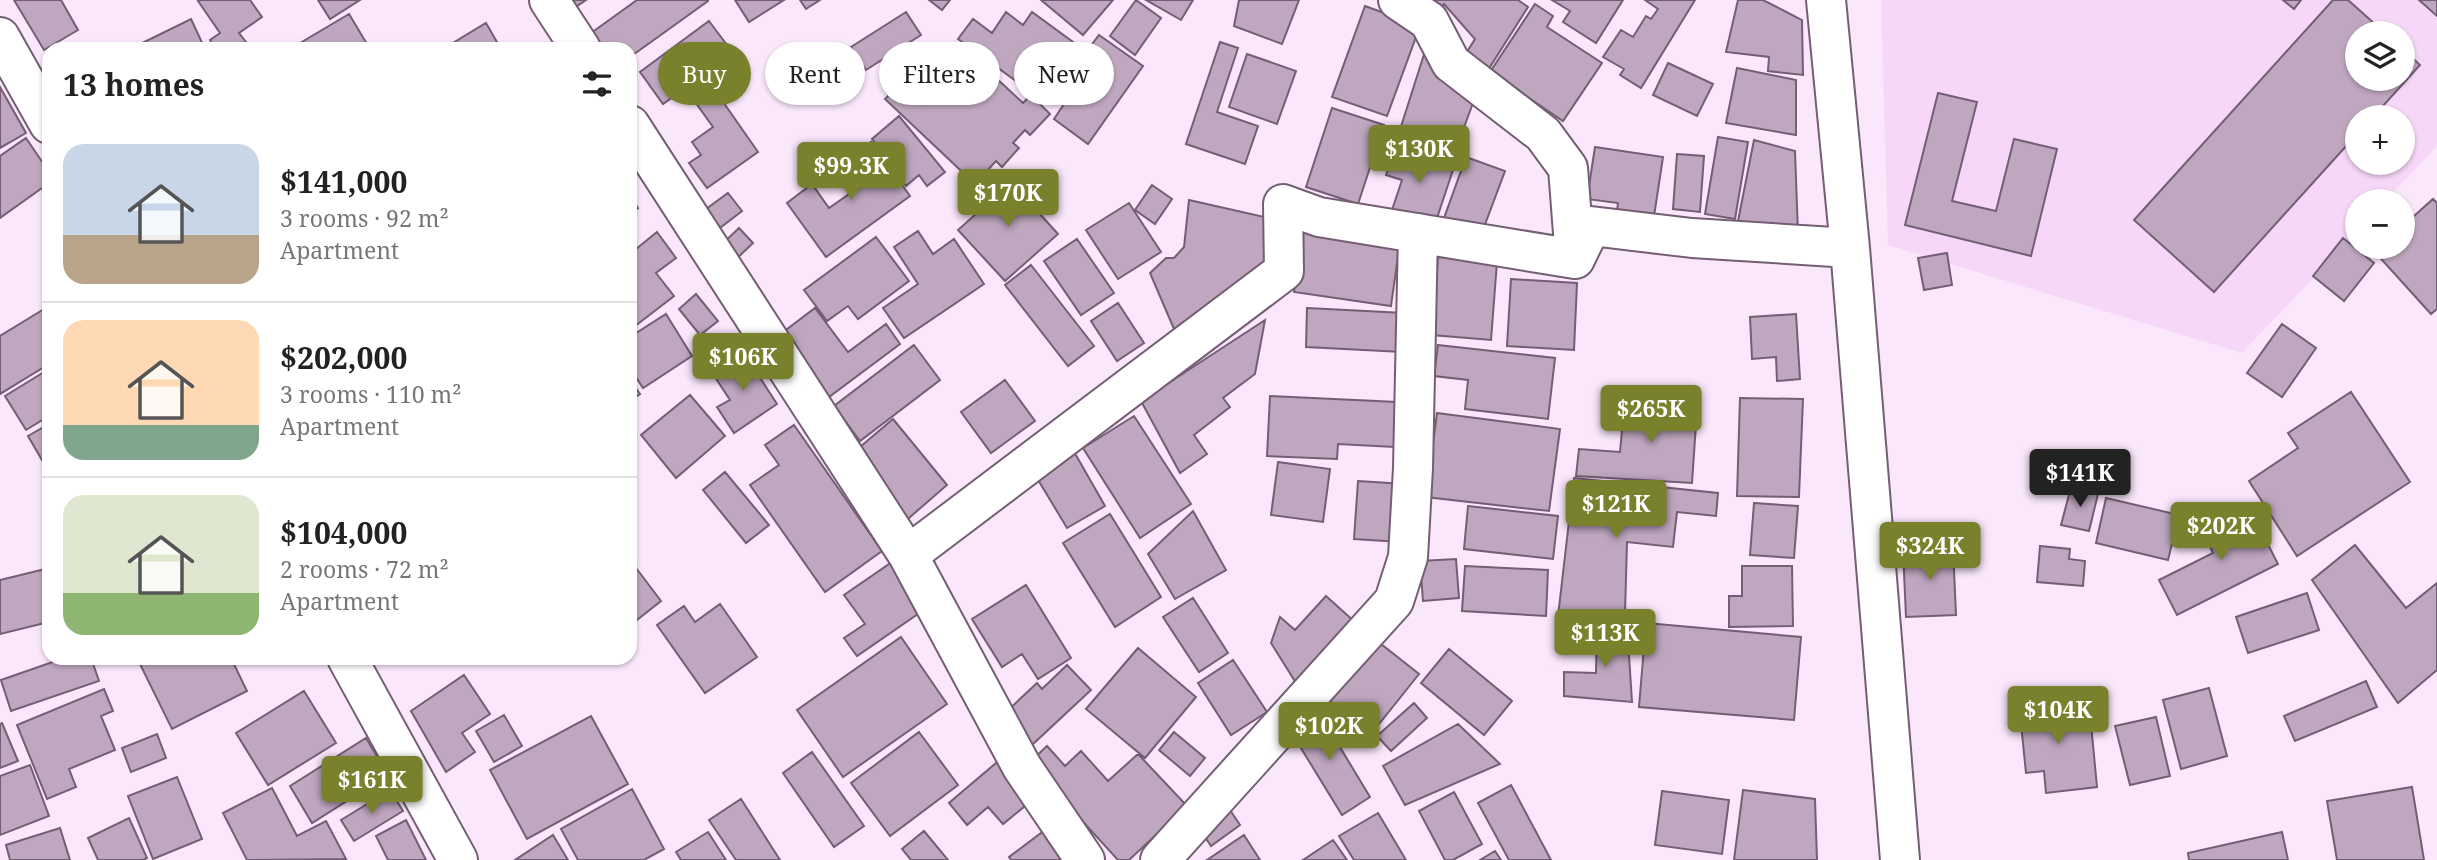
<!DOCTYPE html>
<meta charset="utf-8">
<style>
:root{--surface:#fff;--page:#f6f6f6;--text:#222;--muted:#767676;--line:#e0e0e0;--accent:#79812d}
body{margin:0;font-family:"Noto Serif",serif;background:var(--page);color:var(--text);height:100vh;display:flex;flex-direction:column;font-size:26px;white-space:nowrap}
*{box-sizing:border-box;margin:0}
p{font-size:23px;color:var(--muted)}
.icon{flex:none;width:38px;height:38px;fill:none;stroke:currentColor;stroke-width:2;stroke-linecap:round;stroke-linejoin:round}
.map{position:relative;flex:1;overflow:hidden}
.panel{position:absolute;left:42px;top:42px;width:595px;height:623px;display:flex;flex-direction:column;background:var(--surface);border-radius:21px;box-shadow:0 2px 5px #0004}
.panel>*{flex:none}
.guide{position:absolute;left:658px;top:42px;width:665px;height:63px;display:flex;gap:14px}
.buttons{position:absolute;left:2345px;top:21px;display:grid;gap:14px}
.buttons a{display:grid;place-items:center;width:70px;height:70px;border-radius:50%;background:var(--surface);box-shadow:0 2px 5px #0004;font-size:35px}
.price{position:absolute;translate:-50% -60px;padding:0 16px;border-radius:7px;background:var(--accent);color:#fff;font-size:23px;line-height:46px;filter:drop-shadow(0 2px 4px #0008)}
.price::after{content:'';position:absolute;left:50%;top:42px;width:21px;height:16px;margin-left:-10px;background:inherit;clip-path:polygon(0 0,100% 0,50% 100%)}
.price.on{background:#222;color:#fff}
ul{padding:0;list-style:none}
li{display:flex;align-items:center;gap:21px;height:175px;padding:0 21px}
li+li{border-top:2px solid var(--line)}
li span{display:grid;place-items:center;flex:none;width:196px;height:140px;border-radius:21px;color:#555}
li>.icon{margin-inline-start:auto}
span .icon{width:84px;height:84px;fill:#fffc;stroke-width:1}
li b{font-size:30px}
h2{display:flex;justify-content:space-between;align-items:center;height:84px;padding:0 21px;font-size:30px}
.chip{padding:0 24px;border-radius:32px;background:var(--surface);box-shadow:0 2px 5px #0004;font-size:24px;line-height:63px}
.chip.on{background:var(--accent);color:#fff}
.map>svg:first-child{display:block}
.built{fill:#f6d7f7;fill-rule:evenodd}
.building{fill:#bfa7c0;stroke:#745e75;stroke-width:2}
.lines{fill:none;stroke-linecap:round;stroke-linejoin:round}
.street-casing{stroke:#735e74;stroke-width:42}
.street{stroke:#fff;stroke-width:38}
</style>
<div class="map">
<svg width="2437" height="860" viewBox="0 0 2437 860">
<rect width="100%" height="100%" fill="#fbe7fc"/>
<path class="built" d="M 1881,0 L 2437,0 L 2437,146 L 2385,201 L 2357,201 L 2357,232 L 2242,353 L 1888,245 ZM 2357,33 L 2403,33 L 2403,79 L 2357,79 ZM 2357,117 L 2403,117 L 2403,163 L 2357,163 Z"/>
<path class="building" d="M 14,0 L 61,0 L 78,30 L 44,50 Z
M 200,0 L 250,0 L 262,17 L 239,33 L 246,42 L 236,49 L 216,49 L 210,40 L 220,33 L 198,1 Z
M 318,0 L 360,0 L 330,19 Z
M 554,0 L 586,0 L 564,15 Z
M 637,0 L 708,0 L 708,1 L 630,57 L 630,49 L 596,49 L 587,36 Z
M 735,0 L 784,0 L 749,22 Z
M 800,0 L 820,0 L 806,9 Z
M 929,0 L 950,0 L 942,10 Z
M 1041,0 L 1113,0 L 1083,35 Z
M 1136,0 L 1161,18 L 1135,55 L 1110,36 Z
M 1146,0 L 1193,0 L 1181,20 Z
M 1239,0 L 1299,0 L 1282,44 L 1234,26 Z
M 1429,0 L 1518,0 L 1528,7 L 1488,70 L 1465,55 L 1475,39 L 1444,4 L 1437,16 Z
M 1552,0 L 1623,0 L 1596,43 L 1563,22 L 1570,11 Z
M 1645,0 L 1695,0 L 1641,88 L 1620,75 L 1624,69 L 1603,57 L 1621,30 L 1633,37 L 1646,16 L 1651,19 L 1658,9 Z
M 1738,0 L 1763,0 L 1802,20 L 1803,75 L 1768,71 L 1769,57 L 1726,52 Z
M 2283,0 L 2301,0 L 2294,9 Z
M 2333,0 L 2348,0 L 2385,33 L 2357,33 L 2357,79 L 2403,79 L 2403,49 L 2420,65 L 2373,117 L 2357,117 L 2357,134 L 2214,292 L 2134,220 Z
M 2419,0 L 2437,0 L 2437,16 Z
M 1535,4 L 1553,16 L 1547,27 L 1602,63 L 1563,121 L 1490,72 Z
M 1365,6 L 1420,26 L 1387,116 L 1332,97 Z
M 906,12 L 921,35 L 866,70 L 851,47 Z
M 1006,12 L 1023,25 L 1032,12 L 1073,42 L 1034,94 L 958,39 L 973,19 L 992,33 Z
M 349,14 L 370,49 L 290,49 Z
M 191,19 L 205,49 L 130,49 Z
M 709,21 L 733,53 L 663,104 L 640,72 Z
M 486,23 L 501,49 L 443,49 Z
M 1099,35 L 1143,66 L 1088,144 L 1054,119 L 1064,104 L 1046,92 L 1079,45 L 1087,51 Z
M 1220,42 L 1238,48 L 1217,112 L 1258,126 L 1245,164 L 1186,144 Z
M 1428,42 L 1473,103 L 1453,157 L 1397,139 Z
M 968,52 L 1023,103 L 1031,95 L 1050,114 L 1030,135 L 1025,130 L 1013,143 L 1019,148 L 1002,167 L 996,161 L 975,184 L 885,99 L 900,84 L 921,104 Z
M 1247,54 L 1296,71 L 1277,124 L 1229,107 Z
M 843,57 L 859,80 L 828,102 L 812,79 Z
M 1668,63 L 1713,84 L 1697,116 L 1653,95 Z
M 1737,68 L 1796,80 L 1796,135 L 1726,123 Z
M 712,86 L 758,152 L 707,188 L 689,163 L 701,155 L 692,142 L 713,127 L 693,99 Z
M 0,87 L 26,133 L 0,148 Z
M 1938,93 L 1977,102 L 1952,201 L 1996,211 L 2014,139 L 2057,149 L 2031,256 L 1905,225 Z
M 1332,108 L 1384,125 L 1358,204 L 1306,187 Z
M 899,116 L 945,172 L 927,186 L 919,175 L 906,186 L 872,139 Z
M 1718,137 L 1748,142 L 1735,219 L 1705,214 Z
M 26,138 L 49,172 L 49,183 L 0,218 L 0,156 Z
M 1754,140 L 1795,151 L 1798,234 L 1738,221 Z
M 871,142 L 910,196 L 826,257 L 787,203 L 812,184 L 829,208 L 859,187 L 841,163 Z
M 1396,145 L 1455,164 L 1434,227 L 1391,213 L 1402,180 L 1386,175 Z
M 1595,147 L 1663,157 L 1653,223 L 1616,218 L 1618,203 L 1587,199 Z
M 1677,154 L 1704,156 L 1700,212 L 1673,209 Z
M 1466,157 L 1505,171 L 1481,235 L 1443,221 Z
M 1002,172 L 1058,234 L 1005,281 L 958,230 L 996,196 L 987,185 Z
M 1152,185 L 1172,199 L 1155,224 L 1135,210 Z
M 728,193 L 742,211 L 708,237 L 694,218 Z
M 630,197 L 638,208 L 630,214 Z
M 2433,199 L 2437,203 L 2437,309 L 2431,314 L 2374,251 L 2379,247 L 2403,247 L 2403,226 Z
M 1189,200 L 1278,220 L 1273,272 L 1174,329 L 1150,273 L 1166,258 L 1174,258 L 1184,247 Z
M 1129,203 L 1161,252 L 1118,279 L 1086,230 Z
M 1304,227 L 1400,242 L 1391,306 L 1294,292 Z
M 739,228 L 753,243 L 731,264 L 717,249 Z
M 918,231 L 933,254 L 954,239 L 984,284 L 904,338 L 883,308 L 918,284 L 894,247 Z
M 657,232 L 676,258 L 656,273 L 674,296 L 630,330 L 630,254 Z
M 876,237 L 909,281 L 858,319 L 848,306 L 827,321 L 804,290 Z
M 2343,238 L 2374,263 L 2344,301 L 2313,276 Z
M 1077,239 L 1114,293 L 1081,315 L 1044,261 Z
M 1947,253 L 1952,285 L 1924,290 L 1918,258 Z
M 1438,257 L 1497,262 L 1491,340 L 1432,335 Z
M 1031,265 L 1094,346 L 1068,366 L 1005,285 Z
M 1511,279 L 1577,283 L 1574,350 L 1507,346 Z
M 696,294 L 718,321 L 700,335 L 679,309 Z
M 1118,303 L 1144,343 L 1117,361 L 1091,321 Z
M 815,308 L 848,352 L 886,324 L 900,344 L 829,397 L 782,333 Z
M 1307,308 L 1404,313 L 1402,352 L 1306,347 Z
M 44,309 L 49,317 L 49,364 L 0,394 L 0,336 Z
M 666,314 L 692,356 L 643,388 L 630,368 L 630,337 Z
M 1796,314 L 1800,379 L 1777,381 L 1776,357 L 1752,359 L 1750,317 Z
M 1265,320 L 1255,374 L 1223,398 L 1230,407 L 1194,435 L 1207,454 L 1180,473 L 1141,401 Z
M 2282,324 L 2316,348 L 2282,397 L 2247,373 Z
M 914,345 L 940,380 L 860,441 L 834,406 Z
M 1438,345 L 1555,358 L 1548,419 L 1465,409 L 1468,380 L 1434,376 Z
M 744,353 L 777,404 L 734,433 L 717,407 L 730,400 L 713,374 Z
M 49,369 L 49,416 L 26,430 L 5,396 Z
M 630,380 L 640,394 L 630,401 Z
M 1005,380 L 1035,421 L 991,453 L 961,412 Z
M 2351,392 L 2410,482 L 2297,556 L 2249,481 L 2298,448 L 2288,433 Z
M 1655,393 L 1698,395 L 1692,483 L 1576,476 L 1579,449 L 1620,452 L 1623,419 L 1653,420 Z
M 690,395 L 725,436 L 676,478 L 641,435 Z
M 1270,396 L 1397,402 L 1394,447 L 1338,444 L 1337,459 L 1267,456 Z
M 1740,398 L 1803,399 L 1799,497 L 1737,496 Z
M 1437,413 L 1560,429 L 1549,511 L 1426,497 Z
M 1134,416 L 1191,504 L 1140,538 L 1083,448 Z
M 893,419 L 947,485 L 902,524 L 847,458 Z
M 49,424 L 49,472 L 28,436 Z
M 794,425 L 882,551 L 825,592 L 750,485 L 779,465 L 765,445 Z
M 1073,450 L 1105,506 L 1067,528 L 1034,473 Z
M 1278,462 L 1330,469 L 1323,522 L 1271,515 Z
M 725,472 L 769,525 L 746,543 L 703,490 Z
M 1574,478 L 1718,493 L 1716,516 L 1677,512 L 1673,547 L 1627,542 L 1625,614 L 1557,625 Z
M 1358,481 L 1404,484 L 1400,542 L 1354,539 Z
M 2071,487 L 2098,494 L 2089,531 L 2061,525 Z
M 2106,498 L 2179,515 L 2168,560 L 2096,543 Z
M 1754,503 L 1798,506 L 1794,558 L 1750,555 Z
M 1468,506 L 1558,516 L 1553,559 L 1464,549 Z
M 2249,507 L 2278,564 L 2177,615 L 2159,580 L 2213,553 L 2202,530 Z
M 1193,511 L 1226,570 L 1175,599 L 1148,554 Z
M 1110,514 L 1161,597 L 1115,627 L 1063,543 Z
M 2355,545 L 2406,608 L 2437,583 L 2437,670 L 2398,703 L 2312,580 Z
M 2040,546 L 2070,549 L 2069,559 L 2085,561 L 2083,586 L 2037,582 Z
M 1953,547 L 1956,615 L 1906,617 L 1903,550 Z
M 1456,559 L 1459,598 L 1423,601 L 1420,561 Z
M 630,560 L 661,601 L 633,623 L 630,619 Z
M 895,560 L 928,607 L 857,656 L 844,638 L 865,624 L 844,595 Z
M 1465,566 L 1548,570 L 1546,616 L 1462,611 Z
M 1742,566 L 1792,566 L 1793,626 L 1729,627 L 1729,596 L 1742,596 Z
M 49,568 L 49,622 L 0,634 L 0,580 Z
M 1026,585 L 1071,658 L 1038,679 L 1022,654 L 1002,667 L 972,619 Z
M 2307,593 L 2319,630 L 2248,653 L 2236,617 Z
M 1326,596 L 1356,623 L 1298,686 L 1271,643 L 1280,617 L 1295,630 Z
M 1193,598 L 1228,653 L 1199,672 L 1163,617 Z
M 720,604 L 757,657 L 705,693 L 657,625 L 684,606 L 695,622 Z
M 1646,623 L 1801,637 L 1794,720 L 1639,707 Z
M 1627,624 L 1632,702 L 1564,696 L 1564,672 L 1596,673 L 1597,628 Z
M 901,637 L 947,704 L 843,777 L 797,710 Z
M 1376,640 L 1419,674 L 1371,734 L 1329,701 Z
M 1138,648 L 1196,697 L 1145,758 L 1086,709 Z
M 1449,649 L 1512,701 L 1484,735 L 1421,683 Z
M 64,658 L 91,658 L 99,681 L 11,711 L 1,680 Z
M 137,658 L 231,658 L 247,691 L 172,729 Z
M 1233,660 L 1267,712 L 1231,735 L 1198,683 Z
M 1067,665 L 1091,690 L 1032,745 L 1004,714 L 1037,683 L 1042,689 Z
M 464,675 L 490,714 L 462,733 L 475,752 L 446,772 L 411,711 Z
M 2366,681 L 2377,707 L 2295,741 L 2284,716 Z
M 2209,688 L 2227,756 L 2181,769 L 2163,700 Z
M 104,689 L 113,711 L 101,716 L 115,750 L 69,769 L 76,787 L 47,799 L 17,725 Z
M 304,691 L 336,743 L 268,785 L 236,733 Z
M 2060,700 L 2062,715 L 2090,713 L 2097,787 L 2046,793 L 2044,771 L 2026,773 L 2019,704 Z
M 1414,703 L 1427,718 L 1391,751 L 1377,736 Z
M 1317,709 L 1370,797 L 1342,815 L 1288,727 Z
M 504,715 L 522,746 L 494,762 L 476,731 Z
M 591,716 L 628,784 L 527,839 L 490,770 Z
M 2156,717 L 2170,776 L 2130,785 L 2115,726 Z
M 2,723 L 18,761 L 0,768 L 0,724 Z
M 1458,724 L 1500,764 L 1405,805 L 1383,766 Z
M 919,732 L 958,785 L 890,836 L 851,783 Z
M 1174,732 L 1205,758 L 1190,776 L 1159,750 Z
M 157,734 L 166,758 L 131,772 L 122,748 Z
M 366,738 L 388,775 L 312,823 L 290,786 Z
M 1047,746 L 1065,766 L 1081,751 L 1108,781 L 1138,754 L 1187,806 L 1129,860 L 1118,860 L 1029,763 Z
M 812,752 L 864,826 L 834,847 L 783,773 Z
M 1003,757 L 1036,797 L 1003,824 L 988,807 L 967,825 L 949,803 Z
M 30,765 L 49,816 L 0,835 L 0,776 Z
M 177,777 L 202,839 L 153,859 L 128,796 Z
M 1511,785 L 1551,860 L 1509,860 L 1478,803 Z
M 2412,787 L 2424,860 L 2337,860 L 2327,801 Z
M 272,788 L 297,836 L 326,821 L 346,859 L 247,860 L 223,813 Z
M 632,789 L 664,849 L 644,860 L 578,860 L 561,829 Z
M 390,790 L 403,811 L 354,841 L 341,820 Z
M 1743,790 L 1815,799 L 1817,860 L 1734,860 Z
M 1662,791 L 1729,800 L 1722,854 L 1655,845 Z
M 1454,792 L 1482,844 L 1453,860 L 1445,860 L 1419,811 Z
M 741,799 L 780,860 L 736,860 L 709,820 Z
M 1230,810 L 1240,825 L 1211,846 L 1201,831 Z
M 1378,813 L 1406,860 L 1354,860 L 1339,836 Z
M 129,818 L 147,858 L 143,860 L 98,860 L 88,838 Z
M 406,820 L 426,860 L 388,860 L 376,836 Z
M 1049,827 L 1073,860 L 1011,860 L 1009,857 Z
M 60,828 L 70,860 L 10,860 L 6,845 Z
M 924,831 L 948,860 L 911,860 L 902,849 Z
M 708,832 L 726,860 L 681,860 L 676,852 Z
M 2282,832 L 2288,860 L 2189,860 L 2188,853 Z
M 553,835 L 568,860 L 515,860 Z
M 1244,835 L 1260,860 L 1207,860 Z
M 1333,840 L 1347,860 L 1303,860 Z
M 1495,851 L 1501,860 L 1480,860 Z"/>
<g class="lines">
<g class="street-casing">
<path id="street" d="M 549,0 L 581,49
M 1398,0 L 1429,21 L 1451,63 L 1543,134 L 1568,168 L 1575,259
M 1826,0 L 1850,248 L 1900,860
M 0,37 L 49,124
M 630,125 L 908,555 L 1022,767 L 1085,860
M 908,555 L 1284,271 L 1283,204 L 1319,217 L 1575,259 L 1591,226 L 1692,238 L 1850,248
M 347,658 L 458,860
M 1160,860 L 1394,601 L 1408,557 L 1413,468 L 1418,233"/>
</g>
<use href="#street" class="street"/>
</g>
</svg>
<div class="buttons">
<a><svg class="icon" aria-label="layers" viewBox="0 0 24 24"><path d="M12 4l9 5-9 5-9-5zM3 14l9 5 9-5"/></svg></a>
<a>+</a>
<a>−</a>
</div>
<b class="price" style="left:1419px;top:185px">$130K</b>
<b class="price" style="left:851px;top:202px">$99.3K</b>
<b class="price" style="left:1008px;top:229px">$170K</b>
<b class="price" style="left:743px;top:393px">$106K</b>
<b class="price" style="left:1651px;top:445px">$265K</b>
<b class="price on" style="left:2080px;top:509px">$141K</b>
<b class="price" style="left:1616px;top:540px">$121K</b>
<b class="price" style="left:2221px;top:562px">$202K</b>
<b class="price" style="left:1930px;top:582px">$324K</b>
<b class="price" style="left:1605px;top:669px">$113K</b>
<b class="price" style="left:2058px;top:746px">$104K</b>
<b class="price" style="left:1329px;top:762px">$102K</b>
<b class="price" style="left:372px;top:816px">$161K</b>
<div class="guide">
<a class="chip on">Buy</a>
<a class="chip">Rent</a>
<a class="chip">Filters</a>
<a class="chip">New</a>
</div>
<section class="panel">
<h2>13 homes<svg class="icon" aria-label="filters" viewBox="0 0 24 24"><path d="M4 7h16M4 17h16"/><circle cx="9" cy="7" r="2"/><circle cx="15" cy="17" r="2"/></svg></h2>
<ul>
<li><span style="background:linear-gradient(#c9d6e8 65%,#b9a48a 0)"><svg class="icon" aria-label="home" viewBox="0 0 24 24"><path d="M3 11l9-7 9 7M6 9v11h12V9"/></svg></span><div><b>$141,000</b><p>3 rooms · 92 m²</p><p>Apartment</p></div></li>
<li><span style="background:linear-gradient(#ffd9b3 75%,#7fa58c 0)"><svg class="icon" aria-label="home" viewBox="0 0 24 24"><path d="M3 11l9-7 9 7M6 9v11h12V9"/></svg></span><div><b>$202,000</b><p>3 rooms · 110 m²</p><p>Apartment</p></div></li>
<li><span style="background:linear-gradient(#dfe7d0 70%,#8fb573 0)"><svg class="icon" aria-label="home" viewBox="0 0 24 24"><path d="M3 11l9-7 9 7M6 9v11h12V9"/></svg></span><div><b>$104,000</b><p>2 rooms · 72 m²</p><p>Apartment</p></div></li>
</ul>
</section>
</div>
